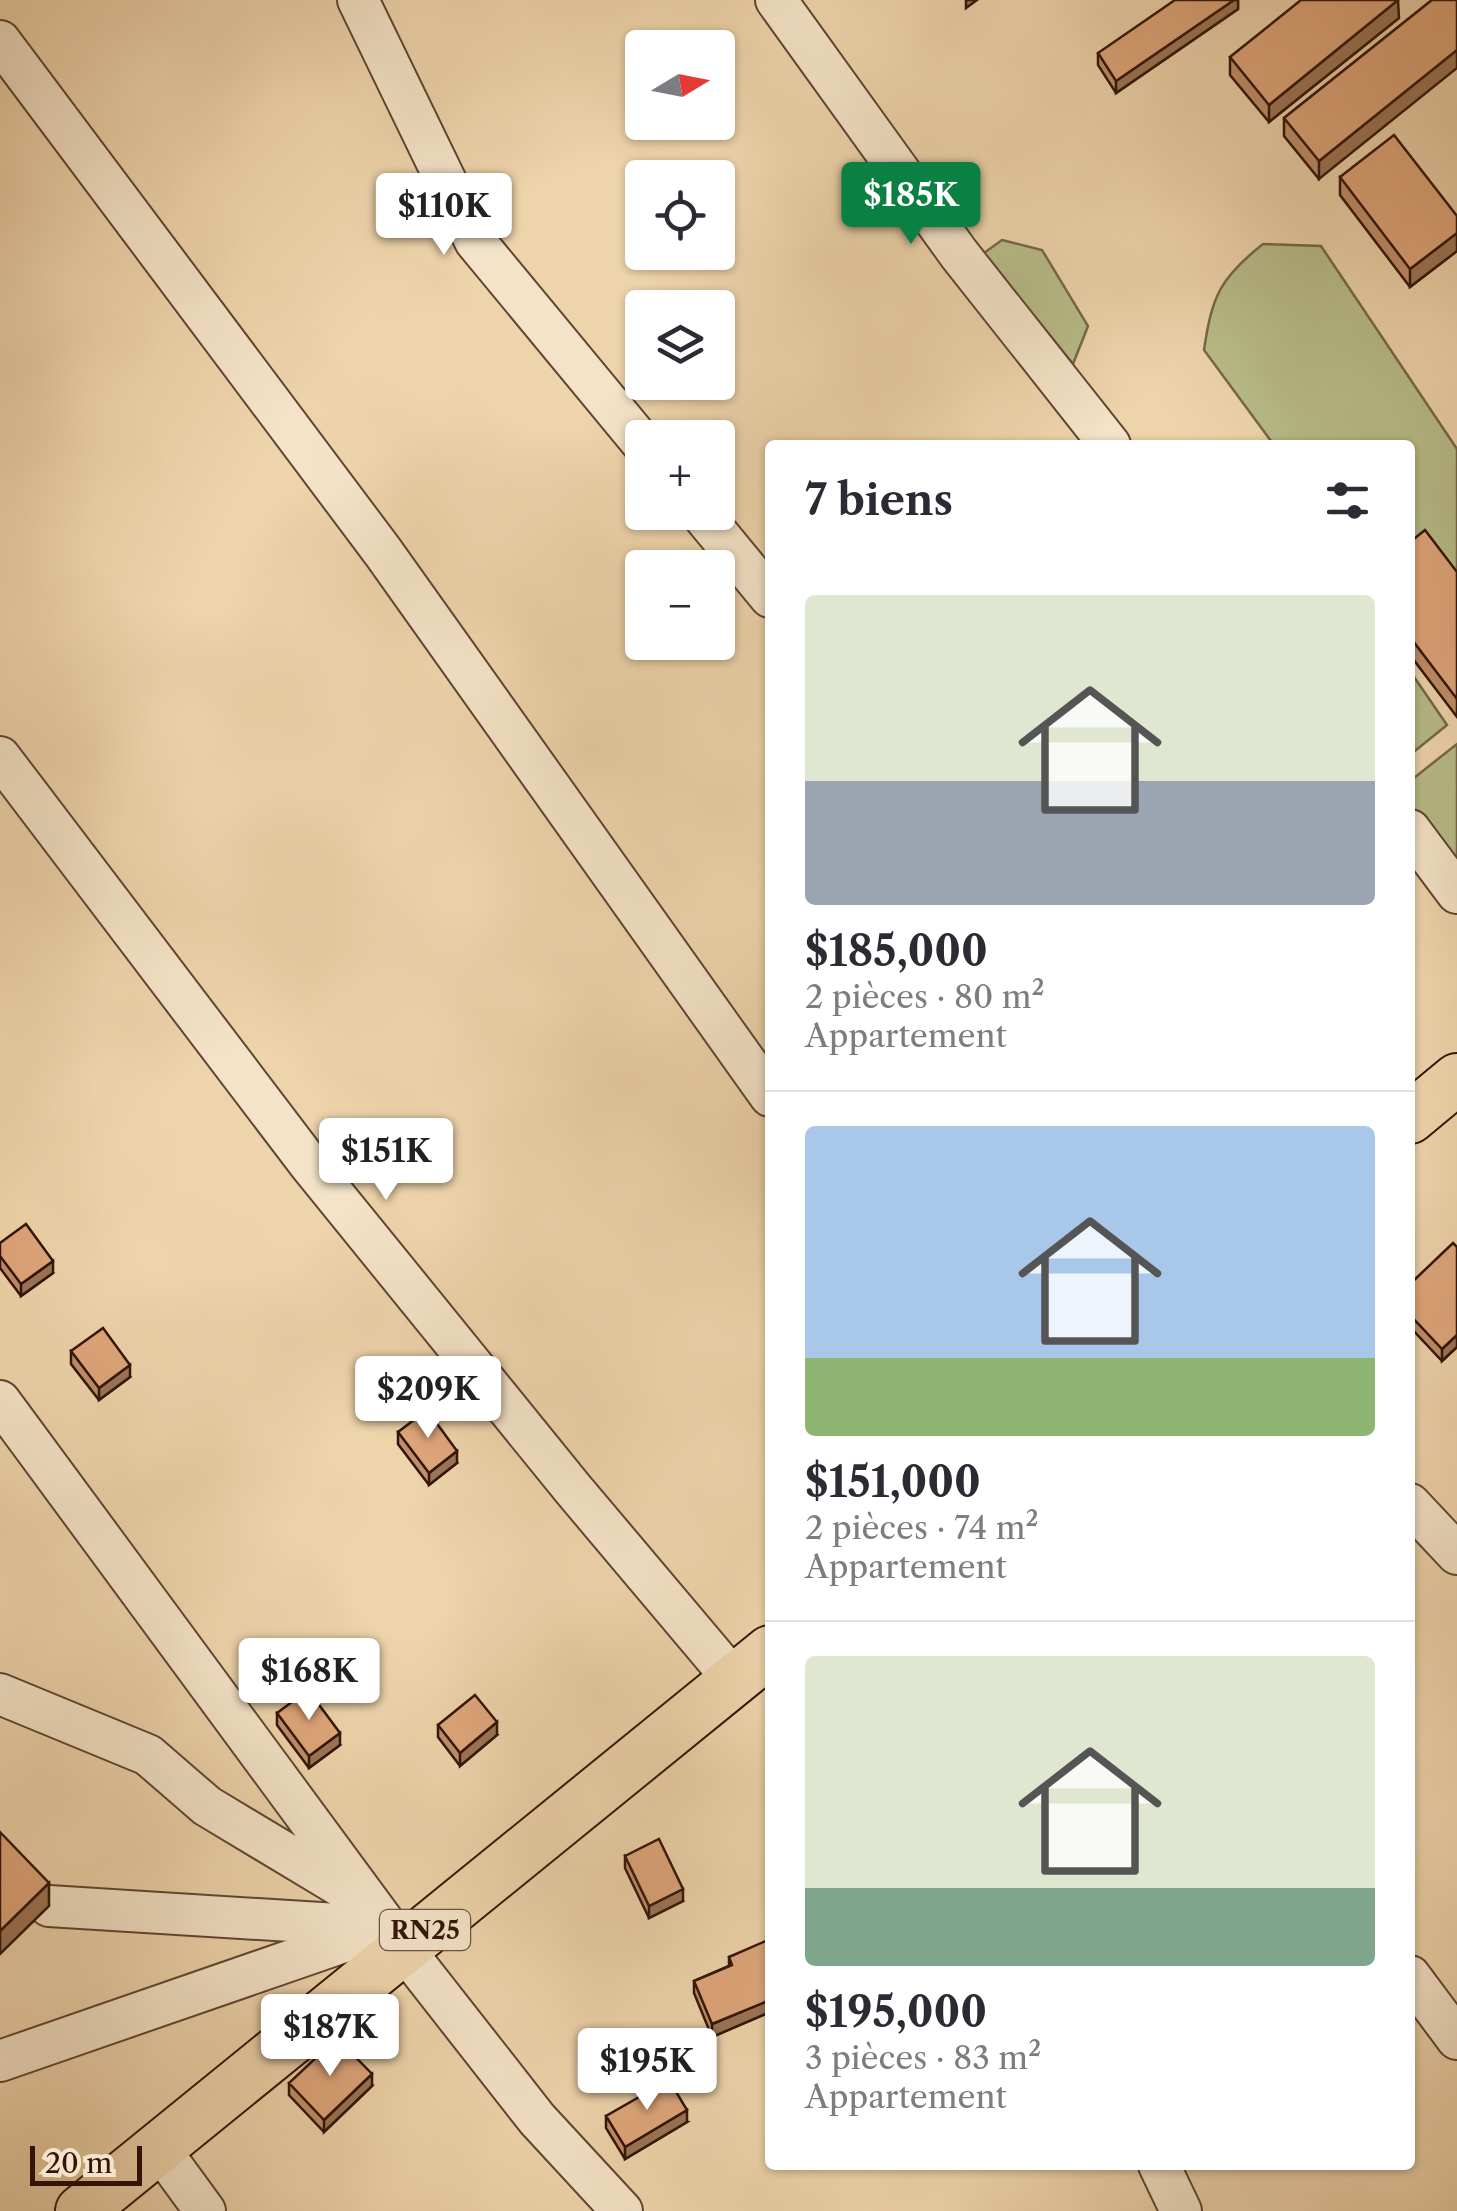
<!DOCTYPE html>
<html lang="fr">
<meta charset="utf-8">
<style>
:root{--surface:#fff;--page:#f7f7f7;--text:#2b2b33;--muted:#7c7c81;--line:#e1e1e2;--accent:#0b8043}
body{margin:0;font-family:"Libre Caslon Text",serif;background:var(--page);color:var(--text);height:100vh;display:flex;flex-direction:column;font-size:38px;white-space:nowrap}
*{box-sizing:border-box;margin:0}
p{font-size:32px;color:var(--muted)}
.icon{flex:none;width:55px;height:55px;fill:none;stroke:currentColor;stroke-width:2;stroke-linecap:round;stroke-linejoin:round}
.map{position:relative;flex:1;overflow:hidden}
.drawer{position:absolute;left:765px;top:440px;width:650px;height:1730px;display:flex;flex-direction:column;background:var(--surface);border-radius:10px;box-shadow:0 2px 8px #0004}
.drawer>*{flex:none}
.needle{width:65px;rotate:80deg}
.fabs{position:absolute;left:625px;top:30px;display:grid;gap:20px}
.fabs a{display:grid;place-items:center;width:110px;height:110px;border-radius:10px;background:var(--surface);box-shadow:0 2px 8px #0004;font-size:50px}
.scale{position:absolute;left:30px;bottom:25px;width:112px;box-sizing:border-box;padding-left:10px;border:5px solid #321409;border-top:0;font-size:28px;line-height:35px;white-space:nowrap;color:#321409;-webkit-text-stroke:8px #f4e3c8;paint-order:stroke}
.price{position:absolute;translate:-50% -85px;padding:0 22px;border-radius:10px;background:#fff;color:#222;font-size:32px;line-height:65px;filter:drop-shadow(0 2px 5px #0008)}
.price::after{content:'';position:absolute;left:50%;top:60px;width:30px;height:22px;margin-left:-15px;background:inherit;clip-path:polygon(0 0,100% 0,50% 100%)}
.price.on{background:var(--accent);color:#fff}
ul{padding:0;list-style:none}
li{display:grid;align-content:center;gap:20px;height:530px;padding:0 40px}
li+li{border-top:2px solid var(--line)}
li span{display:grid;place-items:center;height:310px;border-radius:10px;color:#555}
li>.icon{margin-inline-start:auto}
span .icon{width:180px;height:180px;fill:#fffc;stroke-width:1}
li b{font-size:42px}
h2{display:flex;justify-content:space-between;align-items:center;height:120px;padding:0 40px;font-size:42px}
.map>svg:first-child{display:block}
.green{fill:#b8bd89;stroke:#756849;stroke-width:2.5}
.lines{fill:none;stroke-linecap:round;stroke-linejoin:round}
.minor-casing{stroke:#614432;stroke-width:44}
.major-casing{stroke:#321409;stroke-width:54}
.minor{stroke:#f4e3c8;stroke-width:40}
.major{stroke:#eed4ab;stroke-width:50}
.wall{fill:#c08f6a;stroke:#321409;stroke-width:2.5}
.shaded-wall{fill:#9c7456;stroke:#321409;stroke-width:2.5}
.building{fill:#dfa67b;stroke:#321409;stroke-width:2.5}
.labels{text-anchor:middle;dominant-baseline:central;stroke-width:8;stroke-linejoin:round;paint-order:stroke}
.shield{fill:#f4e3c8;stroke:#6c5242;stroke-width:2.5}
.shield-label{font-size:25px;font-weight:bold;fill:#321409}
</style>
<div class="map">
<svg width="1457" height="2211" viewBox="0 0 1457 2211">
<rect width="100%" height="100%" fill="#eed4ab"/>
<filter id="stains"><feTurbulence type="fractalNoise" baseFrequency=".002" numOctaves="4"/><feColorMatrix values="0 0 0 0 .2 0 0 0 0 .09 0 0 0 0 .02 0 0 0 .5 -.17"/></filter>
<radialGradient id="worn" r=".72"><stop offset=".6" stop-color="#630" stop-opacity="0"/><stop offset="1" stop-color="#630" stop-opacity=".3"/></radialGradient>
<path class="green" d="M 1002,240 L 1042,250 L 1088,326 L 1073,364 L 984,253 Z
M 1263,244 L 1321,246 L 1457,449 L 1457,578 L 1410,549 L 1410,445 L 1274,445 L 1204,350 C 1212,296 1220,278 1263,244 Z
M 1410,671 L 1447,725 L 1410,755 Z
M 1457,744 L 1457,868 L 1410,807 L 1410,781 Z"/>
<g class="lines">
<g class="minor-casing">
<path id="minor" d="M 358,0 L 475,241 L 642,443
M 776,0 L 959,254 L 1110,445
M 0,41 L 383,552 L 770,1096
M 700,512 L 770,597
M 0,757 L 310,1165 L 573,1489 L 734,1680
M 1410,830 L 1457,893
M 0,1401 L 403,1948 L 537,2119 L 622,2211
M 1410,1504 L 1457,1554
M 0,1694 L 148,1755 L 207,1806 L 355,1895
M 49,1906 L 369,1926
M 1410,1976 L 1457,2039
M 0,2061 L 387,1927
M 159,2148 L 205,2211
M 1159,2165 L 1181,2211"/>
</g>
<g class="major-casing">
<path id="major" d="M 1410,1118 L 1457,1079
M 81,2211 L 770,1651"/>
</g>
<use href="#minor" class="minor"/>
<use href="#major" class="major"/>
</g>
<path class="wall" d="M 1238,0 L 1238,9 L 1116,93 L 1098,65 L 1098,53 Z
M 1432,0 L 1319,179 L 1284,136 L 1284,118 Z
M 1399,18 L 1269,122 L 1230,75 L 1230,57 Z
M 1340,177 L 1457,216 L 1457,251 L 1410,287 L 1340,195 Z
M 1410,542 L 1457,572 L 1457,717 L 1410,655 Z
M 0,1243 L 53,1273 L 21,1296 L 0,1268 Z
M 1457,1247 L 1457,1347 L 1442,1361 L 1410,1327 L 1410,1284 Z
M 71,1351 L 130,1377 L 99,1400 L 71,1364 Z
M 398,1432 L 457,1463 L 429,1485 L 398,1444 Z
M 277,1713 L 340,1745 L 309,1768 L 277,1725 Z
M 438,1725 L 497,1735 L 460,1766 L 438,1737 Z
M 625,1856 L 683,1901 L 649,1918 L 625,1868 Z
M 770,1944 L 770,2012 L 712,2037 L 694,1993 L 694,1981 L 729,1966 L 729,1957 Z
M 289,2083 L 372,2086 L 324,2132 L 289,2095 Z
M 606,2116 L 687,2122 L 625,2159 L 606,2128 Z"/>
<path class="shaded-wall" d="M 966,0 L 977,0 L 966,8 Z
M 1234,0 L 1238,0 L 1238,9 L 1116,93 L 1116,81 Z
M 1398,0 L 1399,18 L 1269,122 L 1269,105 Z
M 1457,50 L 1457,68 L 1319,179 L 1319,161 Z
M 1457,233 L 1457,251 L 1410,287 L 1410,269 Z
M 53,1261 L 53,1273 L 21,1296 L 21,1284 Z
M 1457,1335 L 1457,1347 L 1442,1361 L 1442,1349 Z
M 130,1365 L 130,1377 L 99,1400 L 99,1388 Z
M 457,1451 L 457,1463 L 429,1485 L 429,1473 Z
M 497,1722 L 497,1735 L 460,1766 L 460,1753 Z
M 340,1733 L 340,1745 L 309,1768 L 309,1756 Z
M 49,1883 L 49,1906 L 0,1954 L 0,1931 Z
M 683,1889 L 683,1901 L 649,1918 L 649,1906 Z
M 770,2000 L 770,2012 L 712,2037 L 712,2024 Z
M 372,2074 L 372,2086 L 324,2132 L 324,2120 Z
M 687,2110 L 687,2122 L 625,2159 L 625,2147 Z"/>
<path class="building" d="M 1175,0 L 1234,0 L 1116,81 L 1098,53 Z
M 1301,0 L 1398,0 L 1269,105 L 1230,57 Z
M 1432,0 L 1457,0 L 1457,50 L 1319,161 L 1284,118 Z
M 1394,135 L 1457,216 L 1457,233 L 1410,269 L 1340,177 Z
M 1425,530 L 1457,572 L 1457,699 L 1410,637 L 1410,542 Z
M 26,1224 L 53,1261 L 21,1284 L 0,1256 L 0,1243 Z
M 1453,1243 L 1457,1247 L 1457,1335 L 1442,1349 L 1410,1315 L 1410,1284 Z
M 103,1328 L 130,1365 L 99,1388 L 71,1351 Z
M 427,1410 L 457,1451 L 429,1473 L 398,1432 Z
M 308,1690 L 340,1733 L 309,1756 L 277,1713 Z
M 475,1695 L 497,1722 L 460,1753 L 438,1725 Z
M 0,1832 L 49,1883 L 0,1931 Z
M 659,1839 L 683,1889 L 649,1906 L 625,1856 Z
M 768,1940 L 770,1944 L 770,2000 L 712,2024 L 694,1981 L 732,1965 L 729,1957 Z
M 337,2038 L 372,2074 L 324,2120 L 289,2083 Z
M 669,2080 L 687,2110 L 625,2147 L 606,2116 Z"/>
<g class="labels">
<rect class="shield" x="380" y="1910" width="90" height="40" rx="8"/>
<g class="shield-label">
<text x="425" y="1930">RN25</text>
</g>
</g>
<rect width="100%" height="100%" filter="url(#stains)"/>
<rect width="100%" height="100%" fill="url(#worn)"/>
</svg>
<div class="fabs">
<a><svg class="needle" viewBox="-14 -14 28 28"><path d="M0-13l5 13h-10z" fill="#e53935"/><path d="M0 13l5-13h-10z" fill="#7c7c81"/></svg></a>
<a><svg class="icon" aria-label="locate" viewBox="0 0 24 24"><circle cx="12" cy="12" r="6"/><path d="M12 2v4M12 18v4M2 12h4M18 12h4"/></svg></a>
<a><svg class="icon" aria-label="layers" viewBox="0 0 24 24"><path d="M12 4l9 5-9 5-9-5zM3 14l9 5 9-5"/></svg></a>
<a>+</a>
<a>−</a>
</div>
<div class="scale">20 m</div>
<b class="price on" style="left:911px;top:247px">$185K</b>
<b class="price" style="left:444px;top:258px">$110K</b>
<b class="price" style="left:386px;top:1203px">$151K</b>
<b class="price" style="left:428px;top:1441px">$209K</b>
<b class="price" style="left:309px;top:1723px">$168K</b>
<b class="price" style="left:330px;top:2079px">$187K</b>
<b class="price" style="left:647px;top:2113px">$195K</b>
<section class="drawer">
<h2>7 biens<svg class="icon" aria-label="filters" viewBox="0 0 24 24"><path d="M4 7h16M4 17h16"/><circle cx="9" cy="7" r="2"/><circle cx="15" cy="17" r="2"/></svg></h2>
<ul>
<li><span style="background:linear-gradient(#dfe7d0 60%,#9aa5b1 0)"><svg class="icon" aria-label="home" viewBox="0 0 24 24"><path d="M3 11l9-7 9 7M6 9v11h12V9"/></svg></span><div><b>$185,000</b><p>2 pièces · 80 m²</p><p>Appartement</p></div></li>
<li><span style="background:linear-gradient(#a9c7e8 75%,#8fb573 0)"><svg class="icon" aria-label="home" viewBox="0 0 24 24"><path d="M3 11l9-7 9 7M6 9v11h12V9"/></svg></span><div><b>$151,000</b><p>2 pièces · 74 m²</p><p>Appartement</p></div></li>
<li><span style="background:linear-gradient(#dfe7d0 75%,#7fa58c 0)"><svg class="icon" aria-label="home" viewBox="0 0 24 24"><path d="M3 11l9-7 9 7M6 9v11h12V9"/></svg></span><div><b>$195,000</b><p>3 pièces · 83 m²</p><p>Appartement</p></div></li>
</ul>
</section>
</div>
